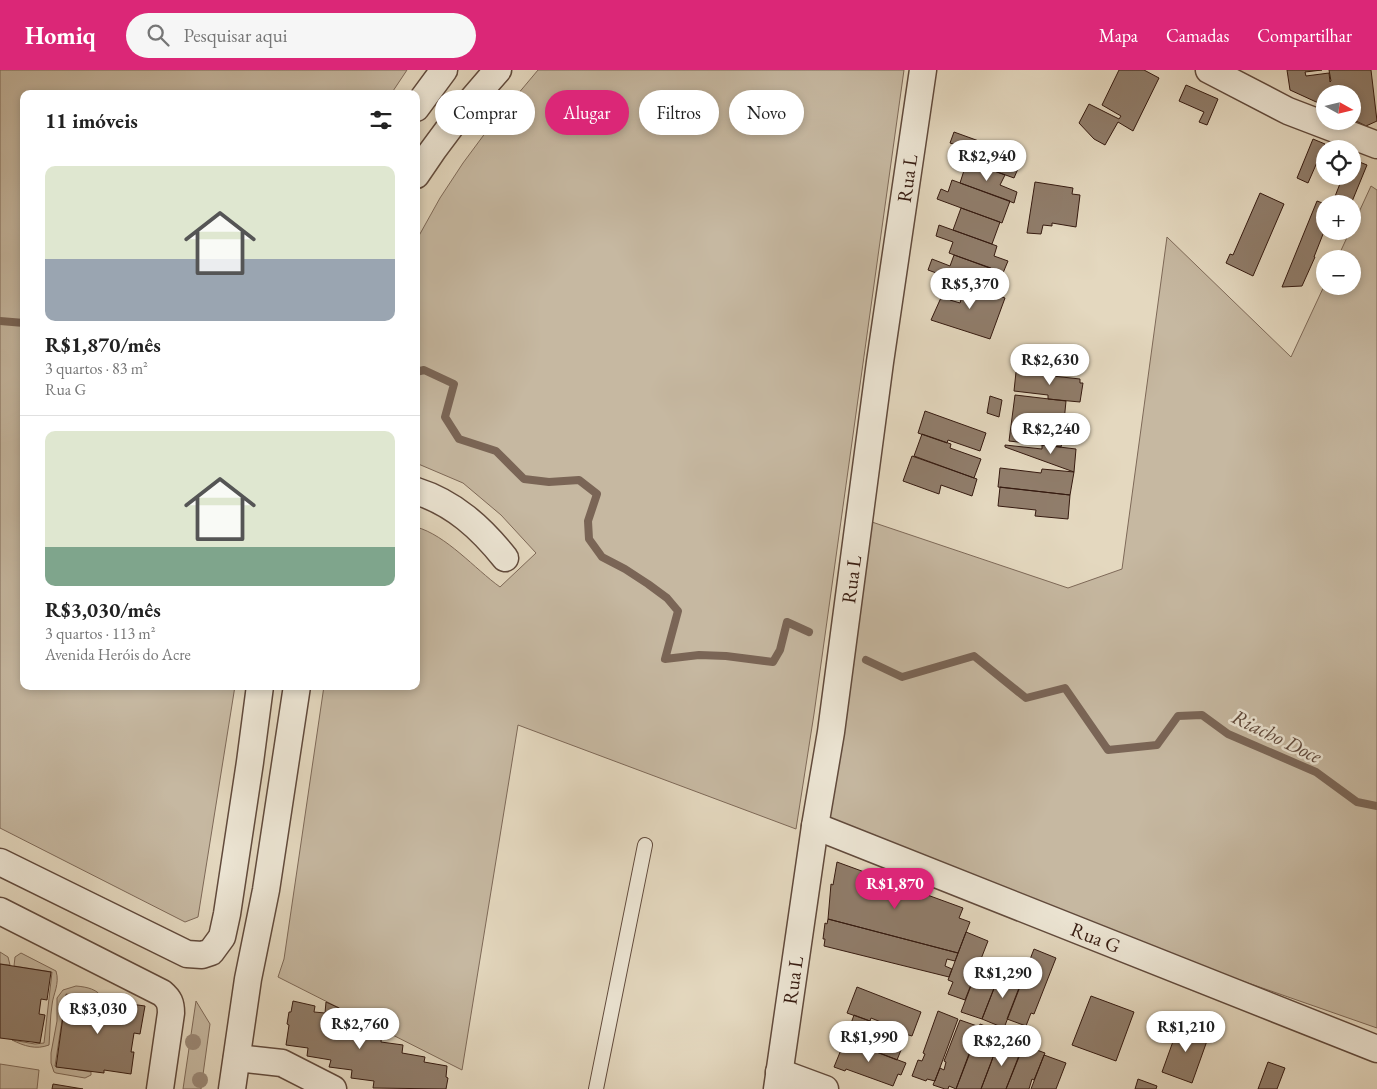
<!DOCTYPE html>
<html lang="pt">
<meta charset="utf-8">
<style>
:root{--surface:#fff;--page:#f6f6f6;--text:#222;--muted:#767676;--line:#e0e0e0;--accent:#db2777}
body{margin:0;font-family:"EB Garamond",serif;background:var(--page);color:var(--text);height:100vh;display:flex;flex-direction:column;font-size:19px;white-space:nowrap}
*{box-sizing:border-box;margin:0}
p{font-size:16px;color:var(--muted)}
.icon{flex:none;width:28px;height:28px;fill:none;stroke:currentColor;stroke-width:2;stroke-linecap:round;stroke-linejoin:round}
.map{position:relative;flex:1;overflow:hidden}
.sheet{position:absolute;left:20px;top:20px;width:400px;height:600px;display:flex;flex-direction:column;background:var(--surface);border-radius:10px;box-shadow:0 2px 8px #0003}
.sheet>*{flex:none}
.banner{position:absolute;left:435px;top:20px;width:475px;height:45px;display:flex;gap:10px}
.needle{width:32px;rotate:98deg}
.tools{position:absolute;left:1316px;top:15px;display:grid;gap:10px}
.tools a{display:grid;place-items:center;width:45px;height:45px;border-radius:50%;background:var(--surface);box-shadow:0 2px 8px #0003;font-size:25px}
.price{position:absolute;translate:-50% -42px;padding:0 11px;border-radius:18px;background:#fff;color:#222;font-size:16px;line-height:32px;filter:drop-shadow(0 1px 2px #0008)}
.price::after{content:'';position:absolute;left:50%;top:30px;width:15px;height:11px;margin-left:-8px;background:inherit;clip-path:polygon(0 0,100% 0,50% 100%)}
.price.current{background:var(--accent);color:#fff}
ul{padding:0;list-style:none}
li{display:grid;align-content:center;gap:10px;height:265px;padding:0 25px}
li+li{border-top:1px solid var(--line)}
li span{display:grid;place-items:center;height:155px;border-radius:10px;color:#555}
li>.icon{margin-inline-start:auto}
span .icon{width:90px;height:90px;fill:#fffc;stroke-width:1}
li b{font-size:21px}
h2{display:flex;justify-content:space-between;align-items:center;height:60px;padding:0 25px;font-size:21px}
.chip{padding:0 18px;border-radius:22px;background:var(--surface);box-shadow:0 2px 8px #0003;font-size:18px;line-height:45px}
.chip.current{background:var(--accent);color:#fff}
header{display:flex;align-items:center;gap:30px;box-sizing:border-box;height:70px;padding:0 25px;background:var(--accent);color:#fff}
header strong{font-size:24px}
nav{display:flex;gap:28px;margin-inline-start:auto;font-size:18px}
.search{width:350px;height:45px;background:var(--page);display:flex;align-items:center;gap:12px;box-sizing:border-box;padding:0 18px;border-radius:28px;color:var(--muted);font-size:19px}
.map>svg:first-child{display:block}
.green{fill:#c6b8a1;stroke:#7e6958}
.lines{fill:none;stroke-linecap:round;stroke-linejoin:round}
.stream{stroke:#7a6556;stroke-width:8}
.building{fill:#907d6b;stroke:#351a10}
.lane-casing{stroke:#614a3c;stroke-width:16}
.street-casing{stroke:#614a3c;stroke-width:29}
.lane{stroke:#ede6d5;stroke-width:14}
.street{stroke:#ede6d5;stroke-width:26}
.tree{fill:#9b8977}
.labels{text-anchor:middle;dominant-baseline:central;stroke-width:5;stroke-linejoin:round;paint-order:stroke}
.street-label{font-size:20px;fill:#351a10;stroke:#ede6d5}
.water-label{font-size:21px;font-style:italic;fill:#5d4639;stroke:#ede6d5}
</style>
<header>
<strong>Homiq</strong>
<div class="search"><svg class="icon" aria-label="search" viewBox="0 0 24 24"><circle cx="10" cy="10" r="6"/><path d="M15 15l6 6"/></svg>Pesquisar aqui</div>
<nav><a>Mapa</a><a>Camadas</a><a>Compartilhar</a></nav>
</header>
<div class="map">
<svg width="1377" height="1019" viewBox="0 0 1377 1019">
<rect width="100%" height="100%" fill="#e4d8bf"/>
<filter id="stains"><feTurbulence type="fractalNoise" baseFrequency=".004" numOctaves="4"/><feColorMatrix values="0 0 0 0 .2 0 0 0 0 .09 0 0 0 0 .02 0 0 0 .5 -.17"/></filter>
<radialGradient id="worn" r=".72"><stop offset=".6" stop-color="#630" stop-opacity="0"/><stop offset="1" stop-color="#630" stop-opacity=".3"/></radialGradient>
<path class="green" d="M 0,0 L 407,0 L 391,24 L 24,24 L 24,616 L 235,616 L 198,847 L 185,852 L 0,758 Z
M 538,0 L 904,0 L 814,644 L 796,759 L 518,655 L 462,1000 L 278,907 L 284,889 L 324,616 L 416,616 L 416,457 C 446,465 475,499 500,517 L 536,483 L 501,445 L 463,413 L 416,393 L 416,171 L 440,128 L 463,93 L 486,62 Z
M 1371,116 L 1377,120 L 1377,958 L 821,764 L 863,449 L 1068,518 L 1122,499 L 1167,167 L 1291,287 L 1325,214 L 1325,216 L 1352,216 L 1352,189 L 1337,189 L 1350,161 L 1352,161 L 1353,155 Z
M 0,882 L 8,887 L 10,895 L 0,894 Z
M 21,883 L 56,901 C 60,914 53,924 52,935 C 50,948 50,962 49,975 C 36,980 24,976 12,970 L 35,974 L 44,973 L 52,902 L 14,896 L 15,887 Z
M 76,916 C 87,917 98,919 103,929 L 66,924 L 55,996 L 91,1002 L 91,1005 L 85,1008 L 56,1003 L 54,1002 L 51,993 L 51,983 L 57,951 L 57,928 L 63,920 Z
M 196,931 L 210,954 L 201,1019 L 183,1019 Z
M 0,994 L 39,1000 L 37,1019 L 0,1019 Z"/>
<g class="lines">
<path class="stream" d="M 0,251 L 24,253
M 416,302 L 424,300 L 454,314 L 445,347 L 459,369 L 496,381 L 524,409 L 549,412 L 579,410 L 597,424 L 588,451 L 589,469 L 602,487 L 625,499 L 648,514 L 667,528 L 678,541 L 665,589 L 699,585 L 726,586 L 773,592 L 780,580 L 787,552 L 809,562
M 866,590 L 902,607 L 974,586 L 1026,628 L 1065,618 L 1108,680 L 1157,675 L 1178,646 L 1202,645 L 1228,664 L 1316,702 L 1357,732 L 1377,736"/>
</g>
<path class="building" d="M 1119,0 L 1144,0 L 1159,8 L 1133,61 L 1118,52 L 1105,75 L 1094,69 L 1079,53 L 1089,34 L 1119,49 L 1121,46 L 1102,35 Z
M 1287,0 L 1322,0 L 1305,2 L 1306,6 L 1329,3 L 1330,12 L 1331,11 L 1329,0 L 1371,0 L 1377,51 L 1366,56 L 1352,49 L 1352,24 L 1325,24 L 1325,36 L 1290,20 Z
M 1186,15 L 1218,29 L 1207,55 L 1199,52 L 1204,42 L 1179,31 Z
M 954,62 L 1023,87 L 1014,108 L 964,90 L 968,79 L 950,73 Z
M 1313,69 L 1325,74 L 1308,113 L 1297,108 Z
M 1352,89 L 1367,95 L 1351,134 L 1332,134 L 1343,106 L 1352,106 Z
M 967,91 L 1005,105 L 1000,115 L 1017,122 L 1014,133 L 960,113 Z
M 952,110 L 1010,131 L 1002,153 L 937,129 L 941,119 L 948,122 Z
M 1035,112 L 1073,118 L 1072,124 L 1080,125 L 1076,157 L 1052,153 L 1052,156 L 1043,155 L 1041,164 L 1027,163 Z
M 1260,123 L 1284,134 L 1253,206 L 1226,193 L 1230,184 L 1233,185 Z
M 1317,131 L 1325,134 L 1325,159 L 1314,187 L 1315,187 L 1302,216 L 1282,217 Z
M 961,138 L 1000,152 L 992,174 L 953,160 Z
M 939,155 L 997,176 L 994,186 L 1008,191 L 1003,203 L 949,183 L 953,172 L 936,166 Z
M 954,185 L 991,198 L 983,220 L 928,200 L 932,189 L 950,196 Z
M 955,210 L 1005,228 L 990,269 L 931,250 L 944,221 L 952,224 L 950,230 L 960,233 L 963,223 L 951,219 Z
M 1016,302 L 1080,309 L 1080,313 L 1083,313 L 1080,332 L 1048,329 L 1048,325 L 1014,321 Z
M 1015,325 L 1066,331 L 1063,362 L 1018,357 L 1062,373 L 1061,377 L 1009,371 Z
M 990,326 L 1002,330 L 999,347 L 987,343 Z
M 925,341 L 986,363 L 980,381 L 948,370 L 947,373 L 918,363 Z
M 922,364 L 951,374 L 950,378 L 981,389 L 974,408 L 914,386 Z
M 1005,375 L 1042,379 L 1042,375 L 1076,379 L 1074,402 L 1005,377 Z
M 912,386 L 977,409 L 972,426 L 941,415 L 939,424 L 903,411 Z
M 1000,398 L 1041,403 L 1042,399 L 1074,402 L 1070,425 L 998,417 Z
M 1000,417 L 1070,425 L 1068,449 L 1035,446 L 1036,440 L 998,436 Z
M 837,792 L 963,838 L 959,848 L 970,852 L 958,883 L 828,849 L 831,814 L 833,815 Z
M 828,849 L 958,883 L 955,891 L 947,889 L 945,896 L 952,899 L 949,907 L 824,876 L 825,869 L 823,869 L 825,853 L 827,854 Z
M 966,862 L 988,871 L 965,930 L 948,924 L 953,912 L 948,910 Z
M 1034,879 L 1056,888 L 1034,944 L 1031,943 L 1026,956 L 1007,949 Z
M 980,892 L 1001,900 L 982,949 L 961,942 Z
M 0,894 L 51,902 L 47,930 L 41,929 L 39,944 L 45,945 L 40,973 L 0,968 Z
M 1001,901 L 1023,909 L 1004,958 L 982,949 Z
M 857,917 L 921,942 L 912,966 L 905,964 L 906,962 L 871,948 L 870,951 L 847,943 Z
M 66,925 L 145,936 L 140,964 L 134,963 L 131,982 L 134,982 L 131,1004 L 104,1000 L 104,1003 L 56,997 Z
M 1091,926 L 1134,942 L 1116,991 L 1072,975 Z
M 293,931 L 315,936 L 314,942 L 325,943 L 326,932 L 339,938 L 337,947 L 360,950 L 358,960 L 369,962 L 371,954 L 382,960 L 381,972 L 403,975 L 402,983 L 425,987 L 424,992 L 447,996 L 446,1007 L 448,1008 L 446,1019 L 373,1018 L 374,1011 L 351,1008 L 352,1000 L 329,997 L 331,990 L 307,986 L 308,978 L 286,975 L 289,955 L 287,954 L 289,942 L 291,942 Z
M 938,941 L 958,949 L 935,1011 L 927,1009 L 926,1011 L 912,1006 L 918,990 L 922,991 L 925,984 L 923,983 Z
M 854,945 L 907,965 L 897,990 L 845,970 Z
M 960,950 L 980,957 L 956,1019 L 949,1016 L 948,1019 L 945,1019 L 933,1015 L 940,998 L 944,1000 L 946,992 L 944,991 Z
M 1180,952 L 1204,961 L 1203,966 L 1208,968 L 1192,1013 L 1162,1002 Z
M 980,954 L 998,961 L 993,973 L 997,975 L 991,993 L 981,1019 L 956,1019 Z
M 845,970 L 906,993 L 901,1005 L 898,1004 L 893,1016 L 846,999 L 845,1001 L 834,997 Z
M 999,971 L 1021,979 L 1019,987 L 1006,1019 L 981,1019 Z
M 1023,975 L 1045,983 L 1034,1010 L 1032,1009 L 1029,1019 L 1006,1019 Z
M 1044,985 L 1066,993 L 1056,1019 L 1031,1019 Z
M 1268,992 L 1285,998 L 1277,1019 L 1258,1019 Z
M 1138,1009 L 1157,1016 L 1156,1019 L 1135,1019 Z
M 53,1014 L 83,1019 L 52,1019 Z"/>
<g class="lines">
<g class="lane-casing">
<path id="lane" d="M 596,1019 L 645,775"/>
</g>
<g class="street-casing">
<g id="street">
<path d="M 1209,0 L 1288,41 L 1377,75"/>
<path d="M 416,38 L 444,0"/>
<path d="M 416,105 C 440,68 468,33 498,0"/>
<path d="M 416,421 C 454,433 481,458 505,488"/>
<path id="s1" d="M 815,756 L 1377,979"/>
<path d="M 0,792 L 187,884 L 202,885 L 211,882 L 222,867 L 227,844 L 250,692 L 260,616"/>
<path d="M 0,841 L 162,923 C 169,929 171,933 171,943 L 160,1019"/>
<path d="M 237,988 L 282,993 L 333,1019"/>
<path d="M 779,1002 L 825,1019"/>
<path d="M 232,1019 L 248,909 L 266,820 L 297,616"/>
<path id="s2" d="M 777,1019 L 815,756 L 831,662 L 880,292 L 923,0"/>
</g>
</g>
<use href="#lane" class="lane"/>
<use href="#street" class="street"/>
</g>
<g class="tree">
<circle cx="193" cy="972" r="8"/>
<circle cx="200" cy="1010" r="8"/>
</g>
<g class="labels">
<g class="street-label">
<text stroke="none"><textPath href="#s2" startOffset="920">Rua L</textPath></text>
<text stroke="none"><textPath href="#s2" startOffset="515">Rua L</textPath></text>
<text stroke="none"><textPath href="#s1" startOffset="302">Rua G</textPath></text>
<text stroke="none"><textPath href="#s2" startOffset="110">Rua L</textPath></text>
</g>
<g class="water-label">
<text transform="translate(1277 666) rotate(26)">Riacho Doce</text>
</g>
</g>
<rect width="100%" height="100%" filter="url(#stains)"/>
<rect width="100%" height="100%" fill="url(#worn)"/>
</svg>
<div class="tools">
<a><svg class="needle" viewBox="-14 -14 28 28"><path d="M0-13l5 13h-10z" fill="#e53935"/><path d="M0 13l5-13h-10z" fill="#767676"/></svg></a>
<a><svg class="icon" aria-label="locate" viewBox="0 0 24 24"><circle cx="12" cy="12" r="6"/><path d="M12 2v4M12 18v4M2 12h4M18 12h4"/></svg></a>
<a>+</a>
<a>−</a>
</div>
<b class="price" style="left:987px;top:112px">R$2,940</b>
<b class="price" style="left:970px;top:240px">R$5,370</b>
<b class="price" style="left:1050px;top:316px">R$2,630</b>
<b class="price" style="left:1051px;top:385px">R$2,240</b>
<b class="price current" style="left:895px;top:840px">R$1,870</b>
<b class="price" style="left:1003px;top:929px">R$1,290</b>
<b class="price" style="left:98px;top:965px">R$3,030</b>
<b class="price" style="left:360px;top:980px">R$2,760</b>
<b class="price" style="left:1186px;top:983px">R$1,210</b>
<b class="price" style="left:869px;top:993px">R$1,990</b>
<b class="price" style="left:1002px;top:997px">R$2,260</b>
<div class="banner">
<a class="chip">Comprar</a>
<a class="chip current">Alugar</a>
<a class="chip">Filtros</a>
<a class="chip">Novo</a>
</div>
<section class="sheet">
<h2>11 imóveis<svg class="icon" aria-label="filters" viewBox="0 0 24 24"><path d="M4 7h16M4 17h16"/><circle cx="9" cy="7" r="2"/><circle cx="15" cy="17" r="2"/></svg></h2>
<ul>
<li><span style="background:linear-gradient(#dfe7d0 60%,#9aa5b1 0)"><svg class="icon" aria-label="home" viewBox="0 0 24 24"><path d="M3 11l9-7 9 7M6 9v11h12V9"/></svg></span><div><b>R$1,870/mês</b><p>3 quartos · 83 m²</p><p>Rua G</p></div></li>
<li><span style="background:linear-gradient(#dfe7d0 75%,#7fa58c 0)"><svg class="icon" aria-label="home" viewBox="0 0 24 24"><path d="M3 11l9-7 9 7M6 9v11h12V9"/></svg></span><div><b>R$3,030/mês</b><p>3 quartos · 113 m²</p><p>Avenida Heróis do Acre</p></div></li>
</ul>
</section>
</div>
